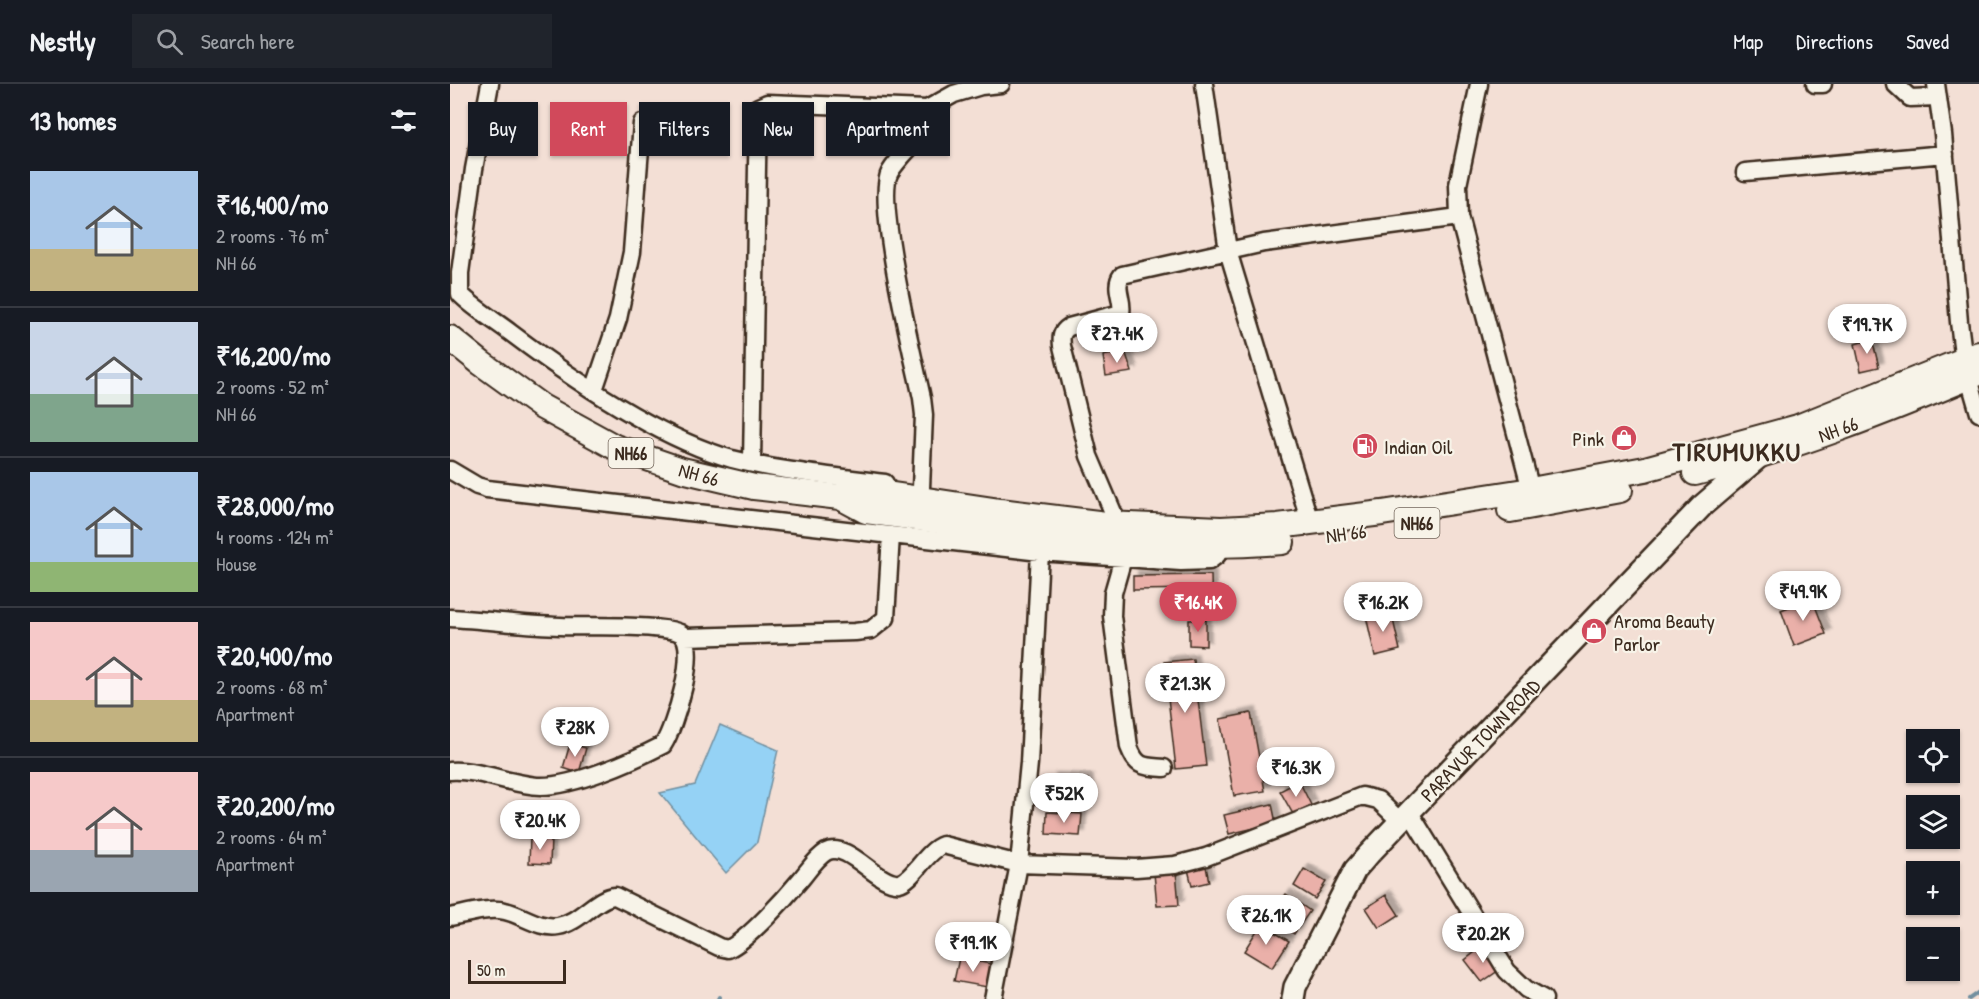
<!DOCTYPE html>
<meta charset="utf-8">
<style>
:root{--surface:#171b24;--page:#20242c;--text:#f1f3f6;--muted:#9ea1a6;--line:#363941;--accent:#d1495b}
body{margin:0;font-family:"Patrick Hand",sans-serif;background:var(--page);color:var(--text);height:100vh;display:flex;flex-direction:column;font-size:22px;white-space:nowrap}
*{box-sizing:border-box;margin:0}
p{font-size:20px;color:var(--muted)}
.icon{flex:none;width:33px;height:33px;fill:none;stroke:currentColor;stroke-width:2;stroke-linecap:round;stroke-linejoin:round}
.map{position:relative;flex:1;overflow:hidden}
.sheet{display:flex;flex-direction:column;background:var(--surface);width:450px}
.sheet>*{flex:none}
.guide{position:absolute;left:18px;top:18px;width:570px;height:54px;display:flex;gap:12px}
.controls{position:absolute;left:1456px;top:645px;display:grid;gap:12px}
.controls a{display:grid;place-items:center;width:54px;height:54px;border-radius:0px;background:var(--surface);box-shadow:0 2px 4px #0004;font-size:30px}
.scale{position:absolute;left:18px;bottom:15px;width:98px;box-sizing:border-box;padding-left:6px;border:3px solid #3b2a1e;border-top:0;font-size:16px;line-height:21px;white-space:nowrap;color:#3b2a1e;-webkit-text-stroke:4px #f7f3e8;paint-order:stroke}
.price{position:absolute;translate:-50% -51px;padding:0 14px;border-radius:21px;background:#fff;color:#222;font-size:20px;line-height:39px;filter:drop-shadow(0 2px 3px #0008)}
.price::after{content:'';position:absolute;left:50%;top:36px;width:18px;height:14px;margin-left:-9px;background:inherit;clip-path:polygon(0 0,100% 0,50% 100%)}
.price.active{background:var(--accent);color:#fff}
ul{padding:0;list-style:none}
li{display:flex;align-items:center;gap:18px;height:150px;padding:0 30px}
li+li{border-top:2px solid var(--line)}
li span{display:grid;place-items:center;flex:none;width:168px;height:120px;border-radius:0px;color:#555}
li>.icon{margin-inline-start:auto}
span .icon{width:72px;height:72px;fill:#fffc;stroke-width:1}
li b{font-size:26px}
h2{display:flex;justify-content:space-between;align-items:center;height:72px;padding:0 30px;font-size:26px}
.tag{padding:0 21px;border-radius:0px;background:var(--surface);box-shadow:0 2px 4px #0004;font-size:21px;line-height:54px}
.tag.active{background:var(--accent);color:#fff}
header{display:flex;align-items:center;gap:36px;box-sizing:border-box;height:84px;padding:0 30px;background:var(--surface);border-bottom:2px solid var(--line)}
header strong{font-size:28px}
nav{display:flex;gap:33px;margin-inline-start:auto;font-size:21px}
.search{width:420px;height:54px;background:var(--page);display:flex;align-items:center;gap:15px;box-sizing:border-box;padding:0 21px;border-radius:0px;color:var(--muted);font-size:22px}
main{display:flex;flex:1;min-height:0}
.map>svg:first-child{display:block}
.water{fill:#95d2f5;stroke:#718f9f;stroke-width:1.5}
.lines{fill:none;stroke-linecap:round;stroke-linejoin:round}
.stream{stroke:#718f9f;stroke-width:4}
.building{fill:#eab0a9;stroke:#3b2a1e;stroke-width:1.5;filter:url(#shadow)}
.minor-casing{stroke:#3b2a1e;stroke-width:21}
.major-casing{stroke:#3b2a1e;stroke-width:26}
.highway-casing{stroke:#3b2a1e;stroke-width:28}
.minor{stroke:#f7f3e8;stroke-width:16}
.major{stroke:#f7f3e8;stroke-width:21}
.highway{stroke:#f7f3e8;stroke-width:24}
.labels{text-anchor:middle;dominant-baseline:central;stroke-width:4.5;stroke-linejoin:round;paint-order:stroke}
.shield{fill:#f7f3e8;stroke:#73665b;stroke-width:1.5}
.shield-label{font-size:18px;font-weight:bold;fill:#3b2a1e}
.street-label{font-size:20px;fill:#3b2a1e;stroke:#f7f3e8}
.poi-label{font-size:20px;fill:#3b2a1e;stroke:#f7f3e8;text-anchor:start}
.district-label{font-size:26px;font-weight:bold;letter-spacing:1.5px;fill:#3b2a1e;stroke:#f7f3e8}
</style>
<header>
<strong>Nestly</strong>
<div class="search"><svg class="icon" aria-label="search" viewBox="0 0 24 24"><circle cx="10" cy="10" r="6"/><path d="M15 15l6 6"/></svg>Search here</div>
<nav><a>Map</a><a>Directions</a><a>Saved</a></nav>
</header>
<main>
<section class="sheet">
<h2>13 homes<svg class="icon" aria-label="filters" viewBox="0 0 24 24"><path d="M4 7h16M4 17h16"/><circle cx="9" cy="7" r="2"/><circle cx="15" cy="17" r="2"/></svg></h2>
<ul>
<li><span style="background:linear-gradient(#a9c7e8 65%,#c2b280 0)"><svg class="icon" aria-label="home" viewBox="0 0 24 24"><path d="M3 11l9-7 9 7M6 9v11h12V9"/></svg></span><div><b>₹16,400/mo</b><p>2 rooms · 76 m²</p><p>NH 66</p></div></li>
<li><span style="background:linear-gradient(#c9d6e8 60%,#7fa58c 0)"><svg class="icon" aria-label="home" viewBox="0 0 24 24"><path d="M3 11l9-7 9 7M6 9v11h12V9"/></svg></span><div><b>₹16,200/mo</b><p>2 rooms · 52 m²</p><p>NH 66</p></div></li>
<li><span style="background:linear-gradient(#a9c7e8 75%,#8fb573 0)"><svg class="icon" aria-label="home" viewBox="0 0 24 24"><path d="M3 11l9-7 9 7M6 9v11h12V9"/></svg></span><div><b>₹28,000/mo</b><p>4 rooms · 124 m²</p><p>House</p></div></li>
<li><span style="background:linear-gradient(#f6c9c9 65%,#c2b280 0)"><svg class="icon" aria-label="home" viewBox="0 0 24 24"><path d="M3 11l9-7 9 7M6 9v11h12V9"/></svg></span><div><b>₹20,400/mo</b><p>2 rooms · 68 m²</p><p>Apartment</p></div></li>
<li><span style="background:linear-gradient(#f6c9c9 65%,#9aa5b1 0)"><svg class="icon" aria-label="home" viewBox="0 0 24 24"><path d="M3 11l9-7 9 7M6 9v11h12V9"/></svg></span><div><b>₹20,200/mo</b><p>2 rooms · 64 m²</p><p>Apartment</p></div></li>
</ul>
</section>
<div class="map">
<svg width="1529" height="915" viewBox="0 0 1529 915">
<defs>
<filter id="shadow"><feDropShadow dx="5" dy="-5" stdDeviation="1.5" flood-color="#0004"/></filter>
</defs>
<rect width="100%" height="100%" fill="#f3dfd5"/>
<filter id="ink" filterUnits="userSpaceOnUse"><feTurbulence type="fractalNoise" baseFrequency=".0167" numOctaves="2"/><feDisplacementMap in="SourceGraphic" scale="12" xChannelSelector="R" yChannelSelector="G"/><feConvolveMatrix kernelMatrix="1 2 1 2 8 2 1 2 1" color-interpolation-filters="sRGB"/></filter>
<g filter="url(#ink)">
<path class="water" d="M 270,641 L 328,666 L 307,758 L 276,789 L 210,709 L 245,701 Z"/>
<g class="lines">
<path class="stream" d="M 268,915 L 269,913
M 1519,915 L 1529,908"/>
</g>
<path class="building" d="M 1422,255 L 1429,283 L 1411,287 L 1405,260 Z
M 675,267 L 682,288 L 656,292 L 653,272 Z
M 761,491 L 762,530 L 726,531 L 726,517 L 750,516 L 750,505 L 683,506 L 683,492 Z
M 1362,514 L 1376,550 L 1344,562 L 1331,526 Z
M 941,527 L 950,566 L 925,572 L 916,532 Z
M 739,536 L 756,536 L 756,562 L 739,561 Z
M 743,575 L 756,682 L 726,685 L 714,578 Z
M 801,629 L 815,707 L 784,712 L 770,635 Z
M 120,660 L 136,664 L 129,689 L 113,684 Z
M 601,694 L 638,695 L 638,712 L 601,711 Z
M 849,697 L 861,721 L 843,730 L 830,707 Z
M 822,720 L 826,739 L 779,750 L 774,731 Z
M 597,728 L 632,730 L 630,752 L 596,750 Z
M 80,754 L 101,755 L 100,780 L 79,779 Z
M 755,777 L 759,798 L 742,802 L 737,781 Z
M 854,785 L 876,798 L 865,815 L 844,802 Z
M 726,787 L 729,821 L 707,822 L 704,789 Z
M 836,810 L 860,827 L 844,850 L 819,833 Z
M 936,811 L 949,831 L 929,844 L 916,824 Z
M 811,840 L 839,857 L 822,884 L 794,867 Z
M 1034,861 L 1052,884 L 1032,898 L 1015,876 Z
M 509,874 L 541,880 L 537,903 L 504,897 Z"/>
<g class="lines">
<g class="minor-casing">
<path id="minor" d="M 40,0 L 24,85 L 10,189 L 10,210 C 25,225 44,236 61,249 C 122,295 208,354 282,375 C 332,388 384,392 435,399
M 754,0 L 778,167 L 860,438
M 1029,0 L 1008,101 L 1009,133 L 1081,406
M 1365,0 L 1373,0
M 1445,0 L 1460,14 L 1487,13
M 1486,0 L 1493,50 L 1509,238 L 1514,277 L 1529,329
M 1295,88 L 1495,70
M 144,306 L 168,235 L 182,168 L 192,39
M 302,379 L 308,23 L 317,19 L 477,25 L 504,10 L 531,2 L 551,0
M 0,386 L 27,402 L 37,405 L 590,468 L 731,478 L 759,477 L 767,471 L 768,462
M 471,404 L 474,331 L 472,314 C 464,276 424,115 440,88 C 449,73 464,61 475,46 C 481,37 486,28 492,18
M 668,440 L 639,372 L 612,262 C 611,253 611,248 619,243 L 671,229 C 674,216 663,203 672,191 L 814,159 L 1009,133
M 673,474 L 663,509 L 662,532 L 679,663 C 687,684 693,682 714,684
M 0,534 C 37,536 74,541 110,542 C 141,543 172,541 203,544 C 211,545 222,545 230,549 C 251,560 224,645 213,661 C 182,677 125,702 91,702 C 60,701 30,685 0,687
M 235,553 L 405,548 L 421,546 L 436,534 L 441,451
M 960,729 L 1057,887 L 1076,905 L 1094,915
M 0,833 C 16,830 39,823 55,827 C 73,831 89,845 108,842 C 130,839 146,813 165,812 L 269,863 L 278,865 C 298,856 336,813 351,795 C 358,787 366,774 376,768 C 398,756 428,802 449,799 C 462,797 477,766 493,761 L 569,780 L 686,784 L 725,781 L 756,773 L 912,712 L 928,716 L 951,738
M 543,915 L 569,780 L 579,679 L 590,468"/>
</g>
<g class="major-casing">
<path id="major" d="M 843,915 L 845,903 L 905,786 L 919,770 L 1253,421 L 1310,372"/>
</g>
<g class="highway-casing">
<path id="highway" d="M 0,254 L 31,279 L 92,323 L 165,363 L 232,386 L 304,403 L 390,413 L 417,407 L 550,427 L 656,440 L 771,445 L 828,442 L 932,429 L 1081,406 L 1195,385 L 1348,343 L 1529,270
M 1245,389 C 1343,365 1436,328 1529,289
M 390,413 L 416,427 C 554,446 693,469 832,458
M 1060,426 L 1170,406"/>
</g>
<use href="#minor" class="minor"/>
<use href="#major" class="major"/>
<use href="#highway" class="highway"/>
</g>
</g>
<defs>
<g id="shop-disc" transform="scale(1.35)"><circle r="9.5" fill="#d1495b" stroke="#f7f3e8"/><path d="M-5-2.5h2.3a2.7 3.5 0 0 1 5.4 0H5L5.5 6h-11ZM-1.5-2.5h3a1.5 2.3 0 0 0-3 0Z" fill="#fff"/></g>
<g id="fuel-disc" transform="scale(1.35)"><circle r="9.5" fill="#d1495b" stroke="#f7f3e8"/><path d="M-5.5-6h7V0h2V4h1.3V-2.5L3-4.5l.8-.8L6-3V5H2.5V1h-1V6h-7ZM-4.2-4.7v3.2H.2V-4.7Z" fill="#fff"/></g>
</defs>
<g fill-rule="evenodd">
<use href="#shop-disc" x="1174" y="354"/>
<use href="#fuel-disc" x="915" y="362"/>
<use href="#shop-disc" x="1144" y="547"/>
</g>
<g class="labels">
<g class="shield">
<rect x="158.5" y="354" width="45" height="30" rx="4.5"/>
<rect x="944.5" y="424" width="45" height="30" rx="4.5"/>
</g>
<g class="shield-label">
<text x="181" y="369">NH66</text>
<text x="967" y="439">NH66</text>
</g>
<g class="street-label">
<text transform="translate(1388 345) rotate(-20)">NH 66</text>
<text transform="translate(249 390) rotate(15)">NH 66</text>
<text transform="translate(896 449) rotate(-8)">NH 66</text>
<text transform="translate(1030 656) rotate(-46)">PARAVUR TOWN ROAD</text>
</g>
<g class="poi-label">
<text x="1154" y="354" text-anchor="end">Pink</text>
<text x="934" y="362">Indian Oil</text>
<text x="1164" y="536">Aroma Beauty<tspan x="1164" dy="23">Parlor</tspan></text>
</g>
<g class="district-label">
<text x="1287" y="367">TIRUMUKKU</text>
</g>
</g>
</svg>
<div class="controls">
<a><svg class="icon" aria-label="locate" viewBox="0 0 24 24"><circle cx="12" cy="12" r="6"/><path d="M12 2v4M12 18v4M2 12h4M18 12h4"/></svg></a>
<a><svg class="icon" aria-label="layers" viewBox="0 0 24 24"><path d="M12 4l9 5-9 5-9-5zM3 14l9 5 9-5"/></svg></a>
<a>+</a>
<a>−</a>
</div>
<div class="scale">50 m</div>
<b class="price" style="left:1417px;top:271px">₹19.7K</b>
<b class="price" style="left:667px;top:280px">₹27.4K</b>
<b class="price" style="left:1353px;top:538px">₹49.9K</b>
<b class="price active" style="left:748px;top:549px">₹16.4K</b>
<b class="price" style="left:933px;top:549px">₹16.2K</b>
<b class="price" style="left:735px;top:630px">₹21.3K</b>
<b class="price" style="left:125px;top:674px">₹28K</b>
<b class="price" style="left:846px;top:714px">₹16.3K</b>
<b class="price" style="left:614px;top:740px">₹52K</b>
<b class="price" style="left:90px;top:767px">₹20.4K</b>
<b class="price" style="left:816px;top:862px">₹26.1K</b>
<b class="price" style="left:1033px;top:880px">₹20.2K</b>
<b class="price" style="left:523px;top:889px">₹19.1K</b>
<div class="guide">
<a class="tag">Buy</a>
<a class="tag active">Rent</a>
<a class="tag">Filters</a>
<a class="tag">New</a>
<a class="tag">Apartment</a>
</div>
</div>
</main>
